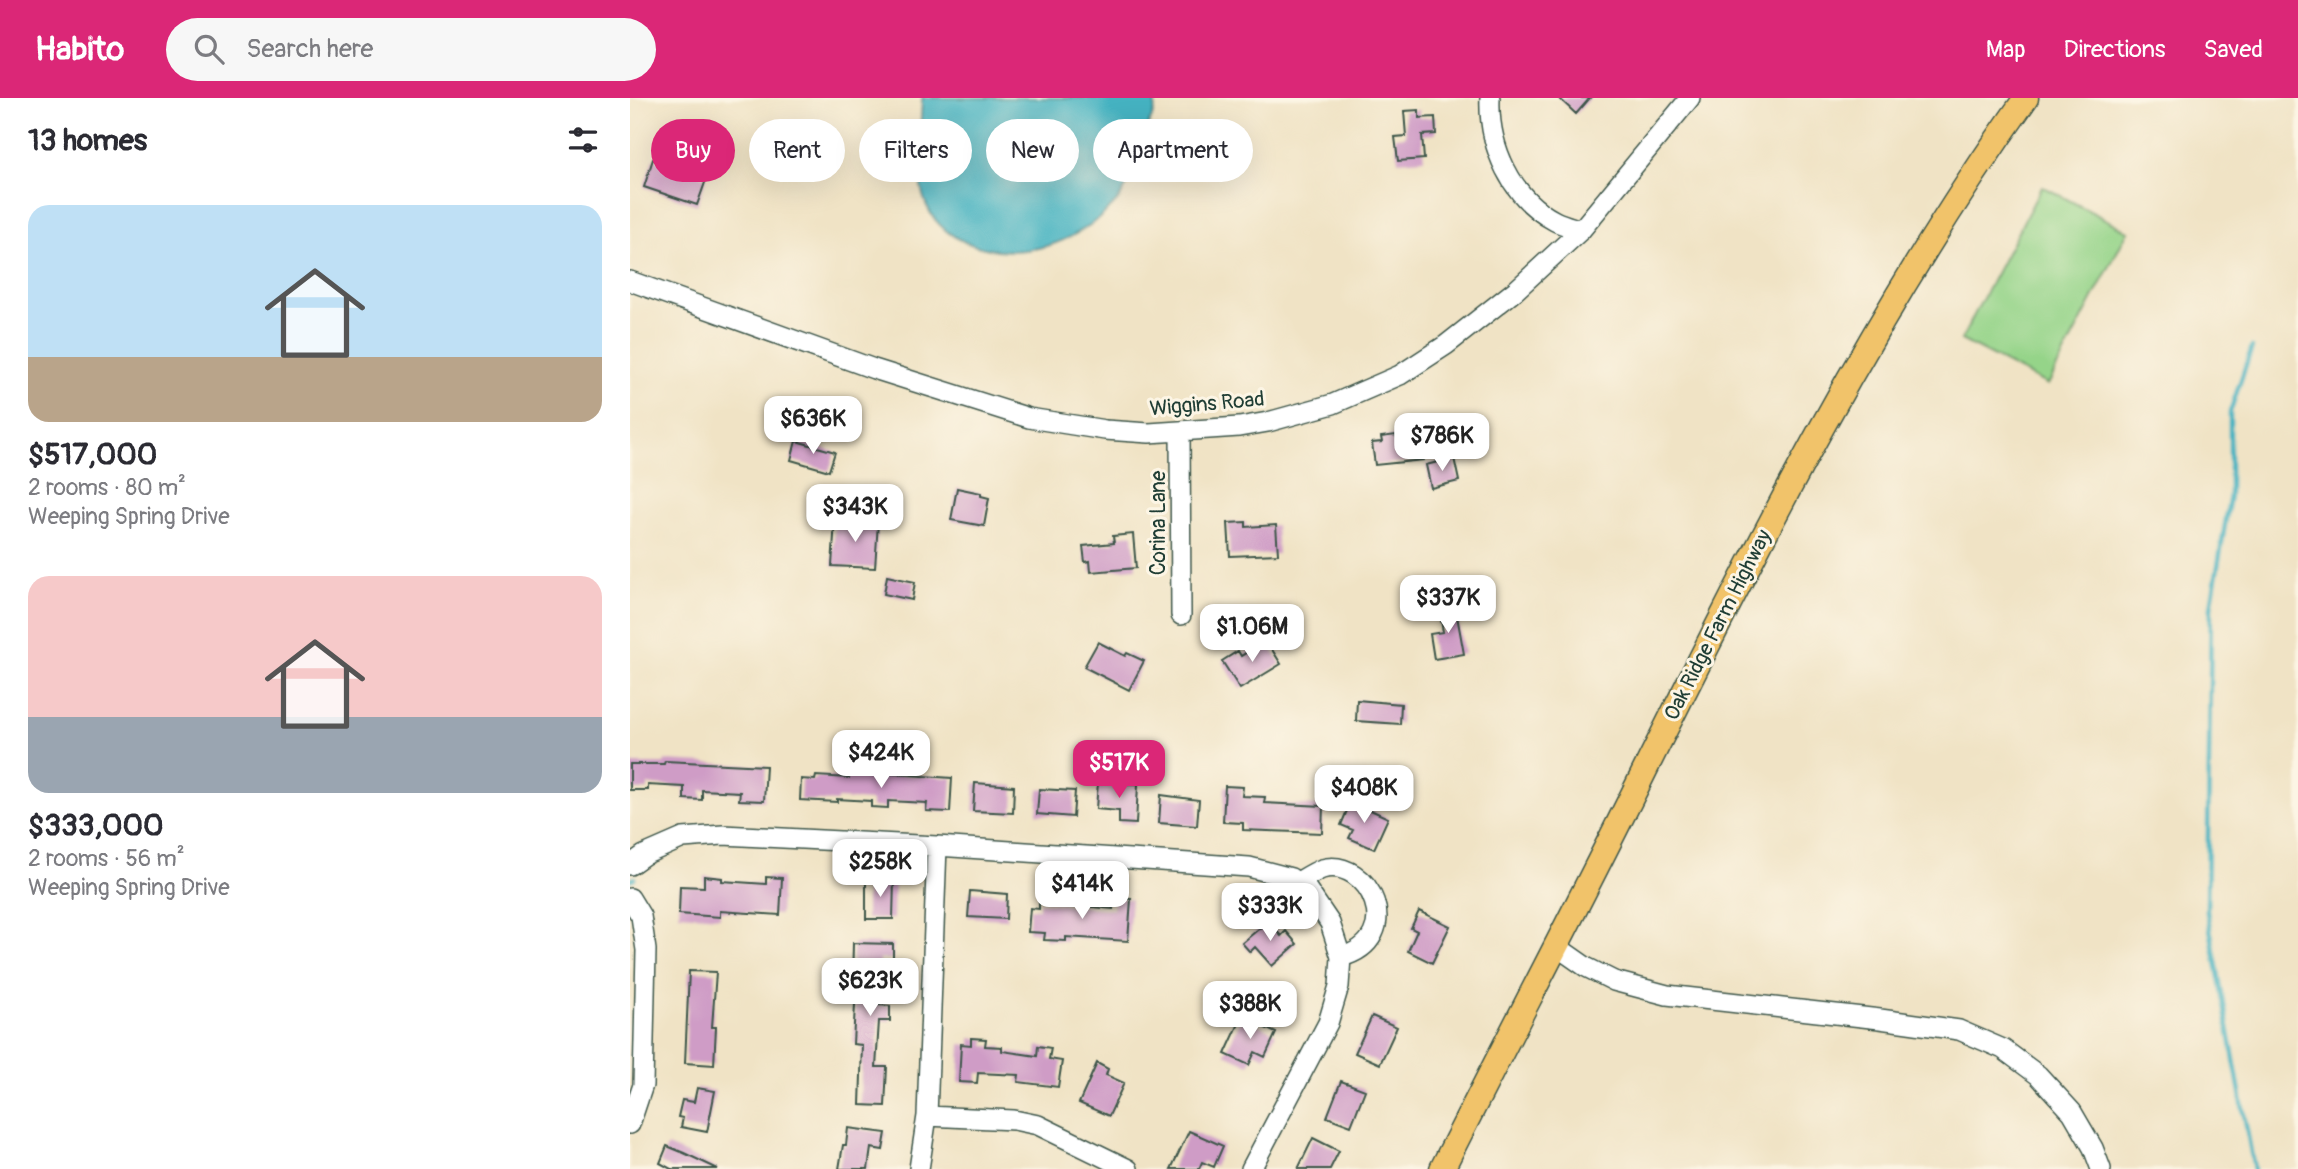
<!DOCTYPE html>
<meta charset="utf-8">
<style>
:root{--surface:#fff;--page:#f7f7f7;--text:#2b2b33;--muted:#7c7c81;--accent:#db2777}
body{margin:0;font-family:Pangolin,sans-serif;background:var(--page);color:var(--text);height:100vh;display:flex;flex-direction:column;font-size:26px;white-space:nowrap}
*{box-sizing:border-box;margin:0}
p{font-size:23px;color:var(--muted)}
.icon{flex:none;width:38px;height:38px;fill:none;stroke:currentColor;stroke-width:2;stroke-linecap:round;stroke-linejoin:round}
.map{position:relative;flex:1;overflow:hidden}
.panel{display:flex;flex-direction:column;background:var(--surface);width:630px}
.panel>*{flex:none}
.guide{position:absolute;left:21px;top:21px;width:665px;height:63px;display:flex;gap:14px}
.price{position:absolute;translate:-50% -60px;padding:0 16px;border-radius:14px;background:#fff;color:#222;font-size:23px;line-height:46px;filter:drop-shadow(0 2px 4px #0008)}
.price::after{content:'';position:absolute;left:50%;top:42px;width:21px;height:16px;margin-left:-10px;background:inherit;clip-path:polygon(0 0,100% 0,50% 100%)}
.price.on{background:var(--accent);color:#fff}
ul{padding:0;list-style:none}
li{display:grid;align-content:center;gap:14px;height:371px;padding:0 28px}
li span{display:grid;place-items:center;height:217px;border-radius:21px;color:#555}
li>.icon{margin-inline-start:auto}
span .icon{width:126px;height:126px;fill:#fffc;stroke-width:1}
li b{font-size:30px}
h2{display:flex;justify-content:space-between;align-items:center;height:84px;padding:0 28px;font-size:30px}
.pill{padding:0 24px;border-radius:32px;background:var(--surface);box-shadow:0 7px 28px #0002;font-size:24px;line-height:63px}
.pill.on{background:var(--accent);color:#fff}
header{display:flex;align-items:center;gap:42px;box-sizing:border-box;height:98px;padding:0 35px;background:var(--accent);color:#fff}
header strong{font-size:33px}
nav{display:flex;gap:38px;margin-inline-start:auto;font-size:24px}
.search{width:490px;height:63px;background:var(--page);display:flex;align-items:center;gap:18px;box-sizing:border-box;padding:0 24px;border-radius:38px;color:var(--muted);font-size:26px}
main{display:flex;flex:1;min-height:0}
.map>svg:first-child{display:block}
.green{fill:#95d489;stroke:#5a885e;stroke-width:2}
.water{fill:#45b2c1;stroke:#32787a;stroke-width:2}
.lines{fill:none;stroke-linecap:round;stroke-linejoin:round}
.stream{stroke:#45b2c1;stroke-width:4.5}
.building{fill:#cf9cc6}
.minor-casing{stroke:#3e564a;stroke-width:22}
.major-casing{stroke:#3e564a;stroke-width:27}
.minor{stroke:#fff;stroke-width:19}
.major{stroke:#f1c36a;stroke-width:24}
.labels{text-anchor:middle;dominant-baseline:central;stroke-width:6;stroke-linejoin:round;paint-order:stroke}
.street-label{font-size:21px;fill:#1f3d34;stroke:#fcf5e5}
</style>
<header>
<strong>Habito</strong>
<div class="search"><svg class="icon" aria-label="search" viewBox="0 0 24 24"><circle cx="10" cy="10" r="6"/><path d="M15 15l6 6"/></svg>Search here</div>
<nav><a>Map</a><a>Directions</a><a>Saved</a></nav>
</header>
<main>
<section class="panel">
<h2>13 homes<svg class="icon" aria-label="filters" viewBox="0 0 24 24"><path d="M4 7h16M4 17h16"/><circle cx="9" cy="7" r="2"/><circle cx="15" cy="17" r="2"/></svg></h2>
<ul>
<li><span style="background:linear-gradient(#bfe0f5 70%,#b9a48a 0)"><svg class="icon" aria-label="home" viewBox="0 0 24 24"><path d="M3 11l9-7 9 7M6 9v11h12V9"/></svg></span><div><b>$517,000</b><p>2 rooms · 80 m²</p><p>Weeping Spring Drive</p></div></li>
<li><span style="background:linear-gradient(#f6c9c9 65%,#9aa5b1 0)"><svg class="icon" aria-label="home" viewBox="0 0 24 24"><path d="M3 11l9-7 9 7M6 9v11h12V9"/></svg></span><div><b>$333,000</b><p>2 rooms · 56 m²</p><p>Weeping Spring Drive</p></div></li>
</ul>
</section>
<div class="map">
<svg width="1668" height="1071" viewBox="0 0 1668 1071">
<rect width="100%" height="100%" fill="#fcf5e5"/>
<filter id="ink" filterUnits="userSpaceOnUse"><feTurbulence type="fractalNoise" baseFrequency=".0143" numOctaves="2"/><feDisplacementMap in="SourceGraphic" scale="14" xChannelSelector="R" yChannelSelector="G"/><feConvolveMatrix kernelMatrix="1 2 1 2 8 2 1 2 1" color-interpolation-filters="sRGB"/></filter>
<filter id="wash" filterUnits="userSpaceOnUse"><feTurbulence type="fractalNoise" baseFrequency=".00686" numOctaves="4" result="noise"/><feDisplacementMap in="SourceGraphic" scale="28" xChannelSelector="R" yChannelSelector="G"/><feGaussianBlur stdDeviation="1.57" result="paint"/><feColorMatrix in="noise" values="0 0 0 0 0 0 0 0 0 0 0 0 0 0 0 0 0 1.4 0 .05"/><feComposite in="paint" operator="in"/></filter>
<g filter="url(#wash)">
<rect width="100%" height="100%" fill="#f0e3c5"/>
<path class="green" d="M 1412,88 L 1498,133 L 1418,287 L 1331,242 Z"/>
<path class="water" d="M 292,0 L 525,0 C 526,18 518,23 513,39 C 506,61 501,86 487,103 C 471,121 448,137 426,145 C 382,161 317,154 296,106 C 284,78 291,31 292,0 Z"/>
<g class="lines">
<path class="stream" d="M 1622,249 L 1600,314 L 1600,397 L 1581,509 L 1577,814 L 1624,1071
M 0,782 L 4,780"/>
</g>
<g id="blocks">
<path class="building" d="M 929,0 L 960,0 L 946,16 Z
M 789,12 L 789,20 L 805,19 L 806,36 L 792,37 L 794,61 L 768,63 L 765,39 L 776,38 L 774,13 Z
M 40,59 L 71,70 L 69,77 L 77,79 L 67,107 L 14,89 L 23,61 L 38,66 Z
M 766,337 L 767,340 L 790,338 L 793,362 L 745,367 L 742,345 L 752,344 L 751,339 Z
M 166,343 L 205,354 L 199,373 L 161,362 Z
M 824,360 L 829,383 L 801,390 L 796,367 Z
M 327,390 L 351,395 L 351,398 L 359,400 L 354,428 L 321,422 Z
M 205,422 L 248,424 L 245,470 L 202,468 Z
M 616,424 L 616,429 L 646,427 L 648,456 L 600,458 L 598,425 Z
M 503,436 L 506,470 L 461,474 L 460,463 L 455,464 L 453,448 L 484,445 L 483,438 Z
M 257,478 L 285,484 L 282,502 L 254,496 Z
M 825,507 L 834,556 L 804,561 L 800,536 L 813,534 L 809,510 Z
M 636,542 L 651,566 L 610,591 L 592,563 L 608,553 L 611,558 Z
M 468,544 L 495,558 L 497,555 L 514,563 L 499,592 L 454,569 Z
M 727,602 L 771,606 L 770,626 L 726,623 Z
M 35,663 L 136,668 L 134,703 L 109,702 L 110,694 L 72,692 L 72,702 L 54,701 L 54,689 L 18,687 L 18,692 L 0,692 L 0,666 L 34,666 Z
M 219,673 L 322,680 L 320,714 L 296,713 L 297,705 L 258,703 L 258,710 L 241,709 L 241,703 L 207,701 L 207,704 L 170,702 L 171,681 L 185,682 L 186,678 L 219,680 Z
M 468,684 L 508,686 L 506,726 L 489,725 L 489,713 L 466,711 Z
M 345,685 L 384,688 L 383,715 L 343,713 Z
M 595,688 L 613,689 L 612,698 L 635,699 L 634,705 L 693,708 L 692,735 L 613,732 L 613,725 L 593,724 Z
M 409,691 L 445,693 L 443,719 L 407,716 Z
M 531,697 L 569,702 L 567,728 L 529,725 Z
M 721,703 L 758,720 L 744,751 L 719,740 L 723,732 L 711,727 Z
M 74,778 L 92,780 L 92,783 L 136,786 L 136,779 L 152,780 L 150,817 L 90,813 L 90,819 L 49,816 L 50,788 L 74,789 Z
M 236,782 L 264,782 L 263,821 L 236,821 Z
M 340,793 L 377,796 L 376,821 L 338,819 Z
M 484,800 L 501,801 L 498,843 L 436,839 L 436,843 L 414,842 L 415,835 L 398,834 L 400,810 L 409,811 L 409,804 L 483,811 Z
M 789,813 L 820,828 L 802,865 L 778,853 L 787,833 L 781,830 Z
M 638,823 L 651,838 L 656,833 L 667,846 L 642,868 L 625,849 L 620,854 L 612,845 Z
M 223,845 L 263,846 L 263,861 L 250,861 L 249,907 L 260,908 L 260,923 L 249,923 L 246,969 L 257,969 L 255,1008 L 230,1007 L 232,947 L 223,946 L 226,886 L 222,886 Z
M 59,873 L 86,874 L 82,929 L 86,929 L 84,967 L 55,965 Z
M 742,918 L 767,929 L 750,966 L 725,955 Z
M 612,919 L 646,935 L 635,959 L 625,954 L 619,967 L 595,956 Z
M 341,940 L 356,941 L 355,948 L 372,949 L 372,953 L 407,958 L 408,948 L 421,950 L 419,961 L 432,963 L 428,989 L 388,984 L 389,977 L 348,975 L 347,985 L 329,984 L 331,946 L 341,947 Z
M 467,965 L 478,971 L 476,977 L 494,985 L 479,1018 L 449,1005 Z
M 711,983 L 735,992 L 721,1028 L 697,1019 Z
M 67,990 L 85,993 L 77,1034 L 51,1029 L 53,1020 L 48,1019 L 52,1002 L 64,1004 Z
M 218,1030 L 256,1035 L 253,1052 L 241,1050 L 238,1071 L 209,1071 L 213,1047 L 216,1047 Z
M 559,1033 L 593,1048 L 584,1069 L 572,1064 L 569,1071 L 541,1071 Z
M 683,1040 L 709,1053 L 700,1071 L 668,1071 Z
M 37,1048 L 54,1055 L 88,1071 L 41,1071 L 30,1065 Z"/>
</g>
</g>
<g filter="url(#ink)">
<use href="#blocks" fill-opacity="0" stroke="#3e564a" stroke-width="2"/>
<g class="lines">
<g class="minor-casing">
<path id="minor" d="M 860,0 C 858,48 881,100 925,123 C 933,127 942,129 951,132
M 0,183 L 244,271 L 399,320 L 475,332 L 519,335 L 609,329 L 638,324 L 703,306 L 770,277 L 816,247 L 886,192 L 951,132 L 1060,0
M 550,334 L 551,517
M 0,767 L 14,757 L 53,740 L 93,737 L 307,748 L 619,769 L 661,780 L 677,791 L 700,825 L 711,859 L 709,888 L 698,925 L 621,1071
M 668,784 C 675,780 684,774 692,771 C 739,758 778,841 711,859
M 0,800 L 11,818 L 16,852 L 13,987 L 0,1026
M 926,848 L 956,869 L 984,883 L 1037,897 L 1250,921 L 1329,932 L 1373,951 L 1408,977 L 1442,1014 L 1463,1050 L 1471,1071
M 297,1018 L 384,1022 L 408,1027 L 498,1071
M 289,1071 L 297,1018 L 307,748"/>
</g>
<g class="major-casing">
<path id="major" d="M 812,1071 C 879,938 949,806 1015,672 C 1129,443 1247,209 1396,0"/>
</g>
<use href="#minor" class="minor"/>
<use href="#major" class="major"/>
</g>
</g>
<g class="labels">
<g class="street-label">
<text transform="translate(577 306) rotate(-5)">Wiggins Road</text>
<text transform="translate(528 425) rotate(-90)">Corina Lane</text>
<text transform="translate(1088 527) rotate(-63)">Oak Ridge Farm Highway</text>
</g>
</g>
</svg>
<b class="price" style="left:183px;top:358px">$636K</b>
<b class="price" style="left:812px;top:375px">$786K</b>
<b class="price" style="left:225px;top:446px">$343K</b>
<b class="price" style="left:818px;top:537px">$337K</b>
<b class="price" style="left:622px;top:566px">$1.06M</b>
<b class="price" style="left:251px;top:692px">$424K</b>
<b class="price on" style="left:489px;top:702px">$517K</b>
<b class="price" style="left:734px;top:727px">$408K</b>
<b class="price" style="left:250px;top:801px">$258K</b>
<b class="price" style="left:452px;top:823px">$414K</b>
<b class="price" style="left:640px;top:845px">$333K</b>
<b class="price" style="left:240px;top:920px">$623K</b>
<b class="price" style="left:620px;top:943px">$388K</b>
<div class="guide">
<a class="pill on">Buy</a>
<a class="pill">Rent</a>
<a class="pill">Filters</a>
<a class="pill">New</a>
<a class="pill">Apartment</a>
</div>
</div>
</main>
